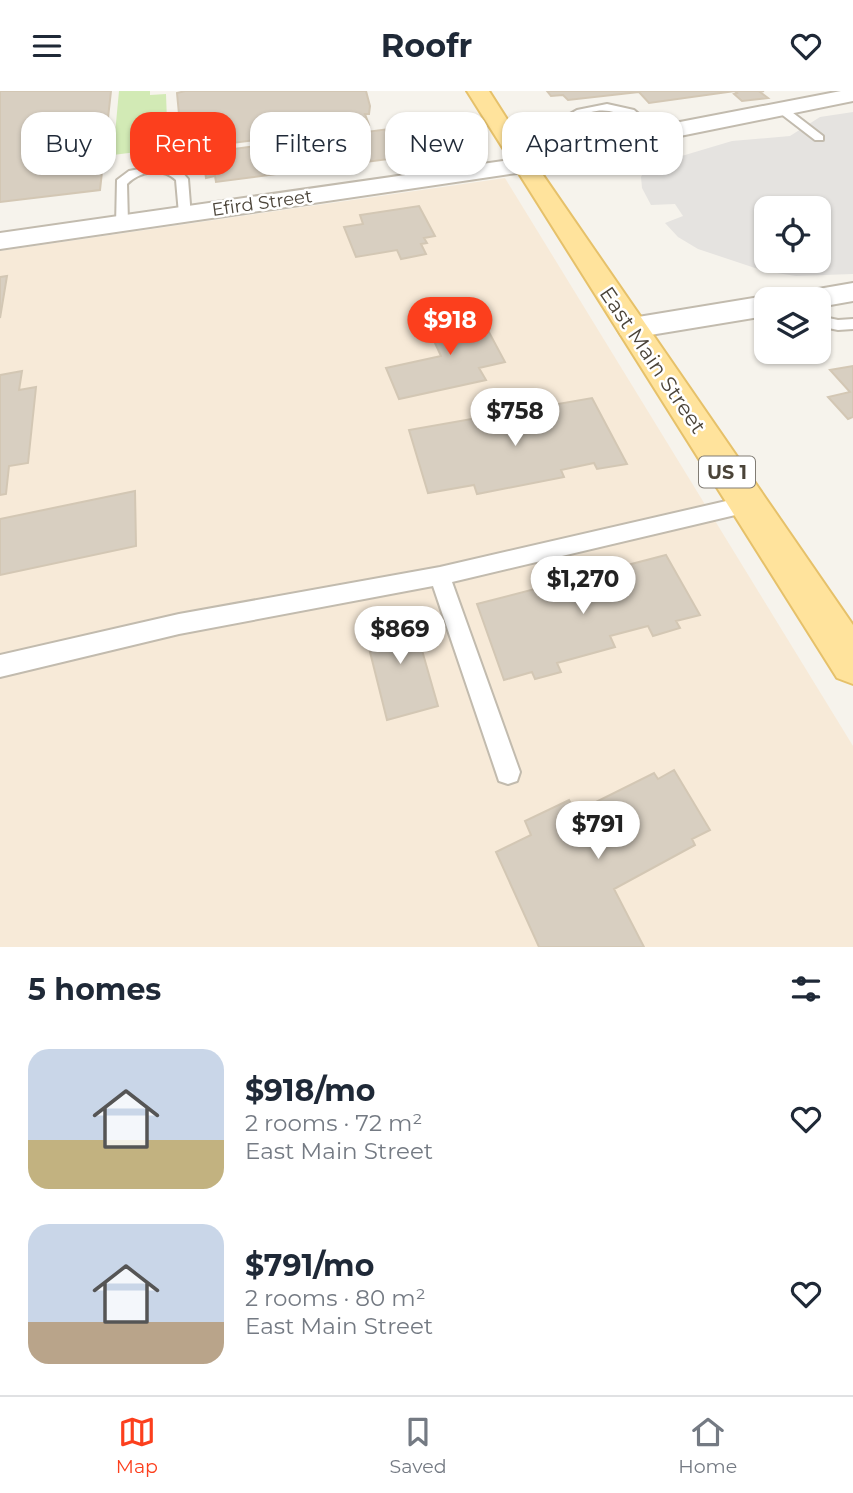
<!DOCTYPE html>
<meta charset="utf-8">
<style>
:root{--surface:#fff;--page:#f2f2f3;--text:#1f2937;--muted:#747a83;--line:#e0e1e3;--accent:#fc3f1d}
body{margin:0;font-family:Montserrat,sans-serif;background:var(--page);color:var(--text);height:100vh;display:flex;flex-direction:column;font-size:26px;white-space:nowrap}
*{box-sizing:border-box;margin:0}
p{font-size:23px;color:var(--muted)}
.icon{flex:none;width:38px;height:38px;fill:none;stroke:currentColor;stroke-width:2;stroke-linecap:round;stroke-linejoin:round}
.map{position:relative;height:856px;overflow:hidden}
.side{display:flex;flex-direction:column;background:var(--surface);flex:1}
.side>*{flex:none}
.banner{position:absolute;left:21px;top:21px;width:812px;height:63px;display:flex;gap:14px}
.buttons{position:absolute;left:754px;top:105px;display:grid;gap:14px}
.buttons a{display:grid;place-items:center;width:77px;height:77px;border-radius:14px;background:var(--surface);box-shadow:0 2px 5px #0004;font-size:35px}
.price{position:absolute;translate:-50% -60px;padding:0 16px;border-radius:24px;background:#fff;color:#222;font-size:23px;line-height:46px;filter:drop-shadow(0 2px 4px #0008)}
.price::after{content:'';position:absolute;left:50%;top:42px;width:21px;height:16px;margin-left:-10px;background:inherit;clip-path:polygon(0 0,100% 0,50% 100%)}
.price.selected{background:var(--accent);color:#fff}
ul{padding:0;list-style:none}
li{display:flex;align-items:center;gap:21px;height:175px;padding:0 28px}
li span{display:grid;place-items:center;flex:none;width:196px;height:140px;border-radius:21px;color:#555}
li>.icon{margin-inline-start:auto}
span .icon{width:84px;height:84px;fill:#fffc;stroke-width:1}
li b{font-size:30px}
h2{display:flex;justify-content:space-between;align-items:center;height:84px;padding:0 28px;font-size:30px}
.pill{padding:0 24px;border-radius:21px;background:var(--surface);box-shadow:0 2px 5px #0004;font-size:24px;line-height:63px}
.pill.selected{background:var(--accent);color:#fff}
header{display:flex;justify-content:space-between;align-items:center;height:91px;padding:0 28px;background:var(--surface);font-size:32px;font-weight:700}
.tab-bar{display:flex;justify-content:space-around;align-items:center;height:98px;border-top:2px solid var(--line);background:var(--surface);font-size:19px;color:var(--muted)}
.tab-bar a{display:grid;justify-items:center;gap:4px}
.tab-bar .selected{color:var(--accent)}
.map>svg:first-child{display:block}
.commercial{fill:#f7ead8}
.green{fill:#d2eab5}
.parking{fill:#e5e3e0;fill-rule:evenodd}
.building{fill:#d8cfc1;stroke:#d3c7b4;stroke-width:2}
.lines{fill:none;stroke-linecap:round;stroke-linejoin:round}
.service-casing{stroke:#c2bbae;stroke-width:4}
.minor-casing{stroke:#c2bbae;stroke-width:4}
.primary-casing{stroke:#e6c16a;stroke-width:4}
.service{fill:#fff;fill-rule:evenodd}
.minor{fill:#fff;fill-rule:evenodd}
.primary{fill:#ffe39c;fill-rule:evenodd}
.labels{text-anchor:middle;dominant-baseline:central;stroke-width:5;stroke-linejoin:round;paint-order:stroke}
.far-street-label{font-size:18px;fill:#4b4439;stroke:#fff}
.shield{fill:#fff;stroke:#817c74;stroke-width:2}
.shield-label{font-size:19px;font-weight:bold;fill:#4b4439}
.street-label{font-size:21px;fill:#4b4439;stroke:#fff}
</style>
<header><svg class="icon" aria-label="menu" viewBox="0 0 24 24"><path d="M4 6h16M4 12h16M4 18h16"/></svg>Roofr<svg class="icon" aria-label="heart" viewBox="0 0 24 24"><path d="M12 20l-8-8c-3-5 5-10 8-4 3-6 11-1 8 4z"/></svg></header>
<div class="map">
<svg width="853" height="856" viewBox="0 0 853 856">
<rect width="100%" height="100%" fill="#f6f3ec"/>
<path class="commercial" d="M 505,87 L 853,655 L 853,856 L 0,856 L 0,160 Z"/>
<path class="green" d="M 119,0 L 150,0 L 150,4 L 166,3 L 168,57 L 113,64 Z"/>
<path class="parking" d="M 853,21 L 853,183 L 796,185 L 764,180 L 698,158 L 678,146 L 665,132 L 683,125 L 675,113 L 651,114 L 642,97 L 641,86 L 653,62 L 675,67 L 732,50 L 790,45 L 820,26 ZM 766,117 L 819,117 L 819,170 L 766,170 Z"/>
<path class="building" d="M 0,0 L 111,0 L 100,99 L 0,111 Z
M 185,0 L 366,0 L 370,15 L 369,23 L 365,23 L 369,34 L 348,37 L 351,43 L 420,34 L 423,39 L 430,38 L 438,56 L 432,57 L 435,62 L 343,74 L 342,69 L 326,71 L 328,76 L 216,91 L 215,85 L 206,87 L 203,66 L 212,66 L 211,61 L 317,47 L 314,42 L 198,56 L 198,47 L 189,48 L 190,43 L 181,44 L 177,2 Z
M 547,0 L 764,0 L 760,1 L 768,7 L 742,10 L 734,3 L 737,2 L 735,0 L 649,12 L 639,1 L 568,9 L 563,4 L 551,5 Z
M 419,115 L 435,145 L 424,147 L 427,152 L 421,153 L 426,163 L 401,168 L 397,159 L 356,166 L 344,136 L 363,133 L 360,124 Z
M 7,185 L 0,227 L 0,186 Z
M 476,217 L 505,271 L 479,277 L 486,289 L 399,308 L 386,277 L 441,265 L 429,239 L 436,238 L 431,227 Z
M 853,275 L 853,326 L 848,328 L 828,306 L 850,301 L 830,279 Z
M 22,280 L 19,299 L 36,296 L 28,372 L 9,375 L 6,403 L 0,404 L 0,284 Z
M 592,307 L 627,373 L 597,378 L 594,372 L 561,379 L 564,386 L 477,403 L 474,394 L 428,402 L 409,339 Z
M 135,400 L 136,455 L 0,484 L 0,428 Z
M 666,464 L 700,524 L 676,530 L 680,537 L 653,545 L 648,535 L 610,545 L 615,556 L 557,572 L 561,581 L 535,588 L 532,581 L 504,589 L 477,513 Z
M 411,521 L 438,615 L 387,629 L 363,533 Z
M 674,679 L 710,739 L 692,748 L 695,754 L 614,798 L 644,856 L 539,856 L 496,761 L 531,744 L 525,730 L 569,709 L 576,721 L 654,682 L 658,688 Z"/>
<g class="lines">
<g class="service-casing">
<path id="service" d="M 607,13 L 634,19 L 662,43 L 652,45 C 629,25 607,10 577,27 L 577,32 L 597,57 L 587,59 L 565,32 L 565,26 L 577,19 Z
M 776,15 L 784,15 L 823,45 L 823,49 L 815,49 L 776,19 Z
M 160,74 L 181,80 L 188,88 L 191,126 L 186,127 L 179,123 L 176,89 C 162,76 140,80 127,93 L 128,132 L 126,135 L 116,135 L 117,89 L 129,80 Z
M 819,225 L 838,229 L 853,228 L 853,238 L 838,239 L 819,235 Z
M 748,405 L 755,407 L 757,413 L 755,419 L 748,421 L 452,491 L 520,681 L 517,690 L 508,693 L 499,690 L 496,681 L 433,495 L 179,543 L 0,586 L 0,564 L 179,523 L 440,476 Z"/>
</g>
<g class="minor-casing">
<path id="minor" d="M 841,0 L 853,0 L 853,10 L 680,45 L 524,81 L 0,158 L 0,142 L 524,67 L 680,31 Z
M 853,192 L 853,210 L 819,216 L 819,208 L 796,208 L 801,201 Z
M 766,205 L 777,208 L 766,208 L 766,225 L 632,247 L 621,244 L 617,237 L 621,230 L 632,227 Z"/>
</g>
<g class="primary-casing">
<path id="primary" d="M 467,0 L 489,0 L 536,74 L 853,534 L 853,593 L 837,587 Z"/>
</g>
<use href="#service" class="service"/>
<use href="#minor" class="minor"/>
<use href="#primary" class="primary"/>
</g>
<g class="labels">
<g class="far-street-label">
<text transform="translate(262 112) rotate(-8)">Efird Street</text>
</g>
<rect class="shield" x="699" y="365.5" width="56" height="31" rx="5"/>
<g class="shield-label">
<text x="727" y="381">US 1</text>
</g>
<g class="street-label">
<text transform="translate(653 269) rotate(56)">East Main Street</text>
</g>
</g>
</svg>
<div class="buttons">
<a><svg class="icon" aria-label="locate" viewBox="0 0 24 24"><circle cx="12" cy="12" r="6"/><path d="M12 2v4M12 18v4M2 12h4M18 12h4"/></svg></a>
<a><svg class="icon" aria-label="layers" viewBox="0 0 24 24"><path d="M12 4l9 5-9 5-9-5zM3 14l9 5 9-5"/></svg></a>
</div>
<b class="price selected" style="left:450px;top:266px">$918</b>
<b class="price" style="left:515px;top:357px">$758</b>
<b class="price" style="left:583px;top:525px">$1,270</b>
<b class="price" style="left:400px;top:575px">$869</b>
<b class="price" style="left:598px;top:770px">$791</b>
<div class="banner">
<a class="pill">Buy</a>
<a class="pill selected">Rent</a>
<a class="pill">Filters</a>
<a class="pill">New</a>
<a class="pill">Apartment</a>
</div>
</div>
<section class="side">
<h2>5 homes<svg class="icon" aria-label="filters" viewBox="0 0 24 24"><path d="M4 7h16M4 17h16"/><circle cx="9" cy="7" r="2"/><circle cx="15" cy="17" r="2"/></svg></h2>
<ul>
<li><span style="background:linear-gradient(#c9d6e8 65%,#c2b280 0)"><svg class="icon" aria-label="home" viewBox="0 0 24 24"><path d="M3 11l9-7 9 7M6 9v11h12V9"/></svg></span><div><b>$918/mo</b><p>2 rooms · 72 m²</p><p>East Main Street</p></div><svg class="icon" aria-label="heart" viewBox="0 0 24 24"><path d="M12 20l-8-8c-3-5 5-10 8-4 3-6 11-1 8 4z"/></svg></li>
<li><span style="background:linear-gradient(#c9d6e8 70%,#b9a48a 0)"><svg class="icon" aria-label="home" viewBox="0 0 24 24"><path d="M3 11l9-7 9 7M6 9v11h12V9"/></svg></span><div><b>$791/mo</b><p>2 rooms · 80 m²</p><p>East Main Street</p></div><svg class="icon" aria-label="heart" viewBox="0 0 24 24"><path d="M12 20l-8-8c-3-5 5-10 8-4 3-6 11-1 8 4z"/></svg></li>
</ul>
</section>
<nav class="tab-bar">
<a class="selected"><svg class="icon" aria-label="map" viewBox="0 0 24 24"><path d="M3 6l6-2 6 2 6-2v14l-6 2-6-2-6 2zM9 4v14M15 6v14"/></svg>Map</a>
<a><svg class="icon" aria-label="saved" viewBox="0 0 24 24"><path d="M7 4h10v16l-5-4-5 4z"/></svg>Saved</a>
<a><svg class="icon" aria-label="home" viewBox="0 0 24 24"><path d="M3 11l9-7 9 7M6 9v11h12V9"/></svg>Home</a>
</nav>
